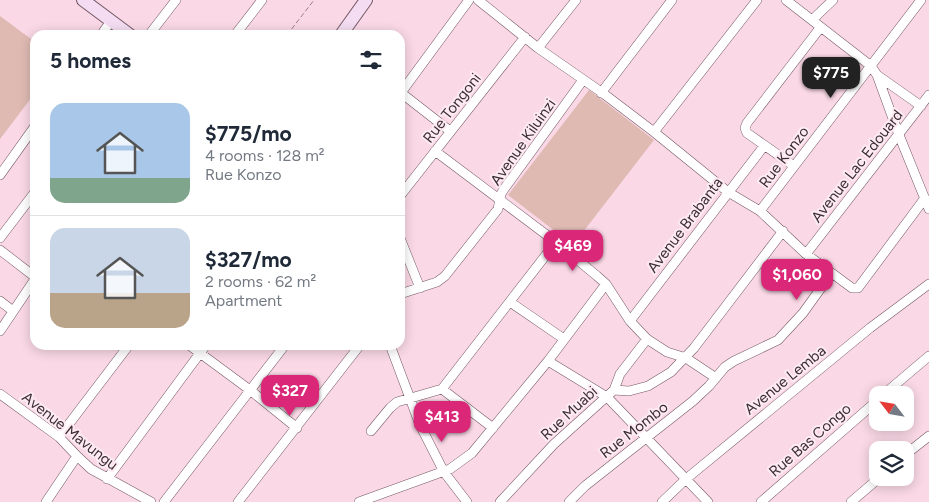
<!DOCTYPE html>
<meta charset="utf-8">
<style>
:root{--surface:#fff;--page:#f6f6f7;--text:#1f2937;--muted:#747a83;--line:#e0e1e3;--accent:#db2777}
body{margin:0;font-family:Figtree,sans-serif;background:var(--page);color:var(--text);height:100vh;display:flex;flex-direction:column;font-size:19px;white-space:nowrap}
*{box-sizing:border-box;margin:0}
p{font-size:16px;color:var(--muted)}
.icon{flex:none;width:28px;height:28px;fill:none;stroke:currentColor;stroke-width:2;stroke-linecap:round;stroke-linejoin:round}
.map{position:relative;flex:1;overflow:hidden}
.drawer{position:absolute;left:30px;top:30px;width:375px;height:320px;display:flex;flex-direction:column;background:var(--surface);border-radius:15px;box-shadow:0 2px 12px #0003}
.drawer>*{flex:none}
.needle{width:32px;rotate:301deg}
.buttons{position:absolute;left:869px;top:386px;display:grid;gap:10px}
.buttons a{display:grid;place-items:center;width:45px;height:45px;border-radius:10px;background:var(--surface);box-shadow:0 2px 12px #0003;font-size:25px}
.price{position:absolute;translate:-50% -42px;padding:0 11px;border-radius:10px;background:var(--accent);color:#fff;font-size:16px;line-height:32px;filter:drop-shadow(0 1px 2px #0008)}
.price::after{content:'';position:absolute;left:50%;top:30px;width:15px;height:11px;margin-left:-8px;background:inherit;clip-path:polygon(0 0,100% 0,50% 100%)}
.price.on{background:#222;color:#fff}
ul{padding:0;list-style:none}
li{display:flex;align-items:center;gap:15px;height:125px;padding:0 20px}
li+li{border-top:1px solid var(--line)}
li span{display:grid;place-items:center;flex:none;width:140px;height:100px;border-radius:15px;color:#555}
li>.icon{margin-inline-start:auto}
span .icon{width:60px;height:60px;fill:#fffc;stroke-width:1}
li b{font-size:21px}
h2{display:flex;justify-content:space-between;align-items:center;height:60px;padding:0 20px;font-size:21px}
.map>svg:first-child{display:block}
.green{fill:#dfbab3}
.lines{fill:none;stroke-linecap:round;stroke-linejoin:round}
.street-casing{stroke:#755965;stroke-width:10}
.secondary-casing{stroke:#755965;stroke-width:14}
.path{stroke:#978089;stroke-width:1;stroke-dasharray:5 2.5;stroke-linecap:butt}
.street{stroke:#fff;stroke-width:9}
.secondary{stroke:#f4ddf2;stroke-width:12}
.labels{text-anchor:middle;dominant-baseline:central;stroke-width:4;stroke-linejoin:round;paint-order:stroke}
.street-label{font-size:15px;fill:#3b2e33;stroke:#feeaf2}
</style>
<div class="map">
<svg width="929" height="502" viewBox="0 0 929 502">
<rect width="100%" height="100%" fill="#fad8e6"/>
<path class="green" d="M 0,16 L 35,42 L 35,93 L 0,139 Z
M 589,90 L 654,140 L 573,245 L 508,195 Z"/>
<g class="lines">
<g class="street-casing">
<path id="street" d="M 478,0 L 538,48 L 604,94 L 654,132 L 728,192 L 760,211 L 806,254 L 852,288 L 858,288 L 925,198
M 786,0 L 871,66 L 877,75 L 899,135 L 929,209
M 812,20 L 833,0
M 101,35 L 111,21
M 149,35 L 176,0
M 235,35 L 262,0
M 538,48 L 576,0
M 877,75 L 921,106
M 400,92 L 450,131
M 601,93 L 672,0
M 400,94 L 469,0
M 654,132 L 757,0
M 435,151 L 556,242 L 597,276 L 606,284 L 630,321 L 647,339 L 667,352 L 686,358 L 716,378
M 794,166 L 747,133 L 745,128 L 747,123 L 820,28
M 0,175 L 35,126
M 400,196 L 525,37
M 760,211 L 921,0
M 0,238 L 35,192
M 400,238 L 420,288
M 0,250 L 35,277
M 806,254 L 929,95
M 400,294 L 437,282 L 445,276 L 498,209 L 501,194 L 504,189 L 583,80
M 0,301 L 13,311
M 510,302 L 564,339
M 630,321 L 764,146
M 0,331 L 35,279
M 189,345 L 250,390 L 297,428
M 390,345 L 420,425 L 444,472 L 467,502
M 548,361 L 607,397 L 708,502
M 442,389 L 493,428
M 614,390 L 629,391 L 648,386 L 671,372 L 694,348 L 783,231
M 0,394 L 59,437 L 77,456 L 91,469 L 151,502
M 883,395 L 929,356
M 371,431 L 390,408 L 397,402 L 442,389 L 556,242
M 59,437 L 129,345
M 905,455 L 929,436
M 107,479 L 206,345
M 46,502 L 77,456
M 164,502 L 285,345
M 238,502 L 360,345
M 359,502 L 450,469 L 472,453 L 548,361 L 606,284
M 500,502 L 554,444 L 614,390 L 620,374 L 647,339
M 569,502 L 585,486 L 693,401 L 709,386 L 725,367 L 734,361 L 778,340 L 803,313 L 831,274
M 662,502 L 686,479 L 870,328 L 929,284
M 761,502 L 878,400
M 851,502 L 879,478"/>
</g>
<g class="secondary-casing">
<path id="secondary" d="M 83,0 L 130,35
M 341,35 L 366,0"/>
</g>
<path class="path" d="M 287,35 L 314,0"/>
<use href="#street" class="street"/>
<use href="#secondary" class="secondary"/>
</g>
<g class="labels">
<g class="street-label">
<text transform="translate(452 108) rotate(-52)">Rue Tongoni</text>
<text transform="translate(523 142) rotate(-55)">Avenue Kiluinzi</text>
<text transform="translate(784 157) rotate(-53)">Rue Konzo</text>
<text transform="translate(857 166) rotate(-52)">Avenue Lac Edouard</text>
<text transform="translate(685 225) rotate(-53)">Avenue Brabanta</text>
<text transform="translate(785 380) rotate(-39)">Avenue Lemba</text>
<text transform="translate(569 413) rotate(-43)">Rue Muabi</text>
<text transform="translate(634 430) rotate(-38)">Rue Mombo</text>
<text transform="translate(70 431) rotate(38)">Avenue Mavungu</text>
<text transform="translate(810 440) rotate(-41)">Rue Bas Congo</text>
</g>
</g>
</svg>
<div class="buttons">
<a><svg class="needle" viewBox="-14 -14 28 28"><path d="M0-13l5 13h-10z" fill="#e53935"/><path d="M0 13l5-13h-10z" fill="#747a83"/></svg></a>
<a><svg class="icon" aria-label="layers" viewBox="0 0 24 24"><path d="M12 4l9 5-9 5-9-5zM3 14l9 5 9-5"/></svg></a>
</div>
<b class="price on" style="left:831px;top:99px">$775</b>
<b class="price" style="left:573px;top:272px">$469</b>
<b class="price" style="left:797px;top:301px">$1,060</b>
<b class="price" style="left:290px;top:417px">$327</b>
<b class="price" style="left:442px;top:443px">$413</b>
<section class="drawer">
<h2>5 homes<svg class="icon" aria-label="filters" viewBox="0 0 24 24"><path d="M4 7h16M4 17h16"/><circle cx="9" cy="7" r="2"/><circle cx="15" cy="17" r="2"/></svg></h2>
<ul>
<li><span style="background:linear-gradient(#a9c7e8 75%,#7fa58c 0)"><svg class="icon" aria-label="home" viewBox="0 0 24 24"><path d="M3 11l9-7 9 7M6 9v11h12V9"/></svg></span><div><b>$775/mo</b><p>4 rooms · 128 m²</p><p>Rue Konzo</p></div></li>
<li><span style="background:linear-gradient(#c9d6e8 65%,#b9a48a 0)"><svg class="icon" aria-label="home" viewBox="0 0 24 24"><path d="M3 11l9-7 9 7M6 9v11h12V9"/></svg></span><div><b>$327/mo</b><p>2 rooms · 62 m²</p><p>Apartment</p></div></li>
</ul>
</section>
</div>
